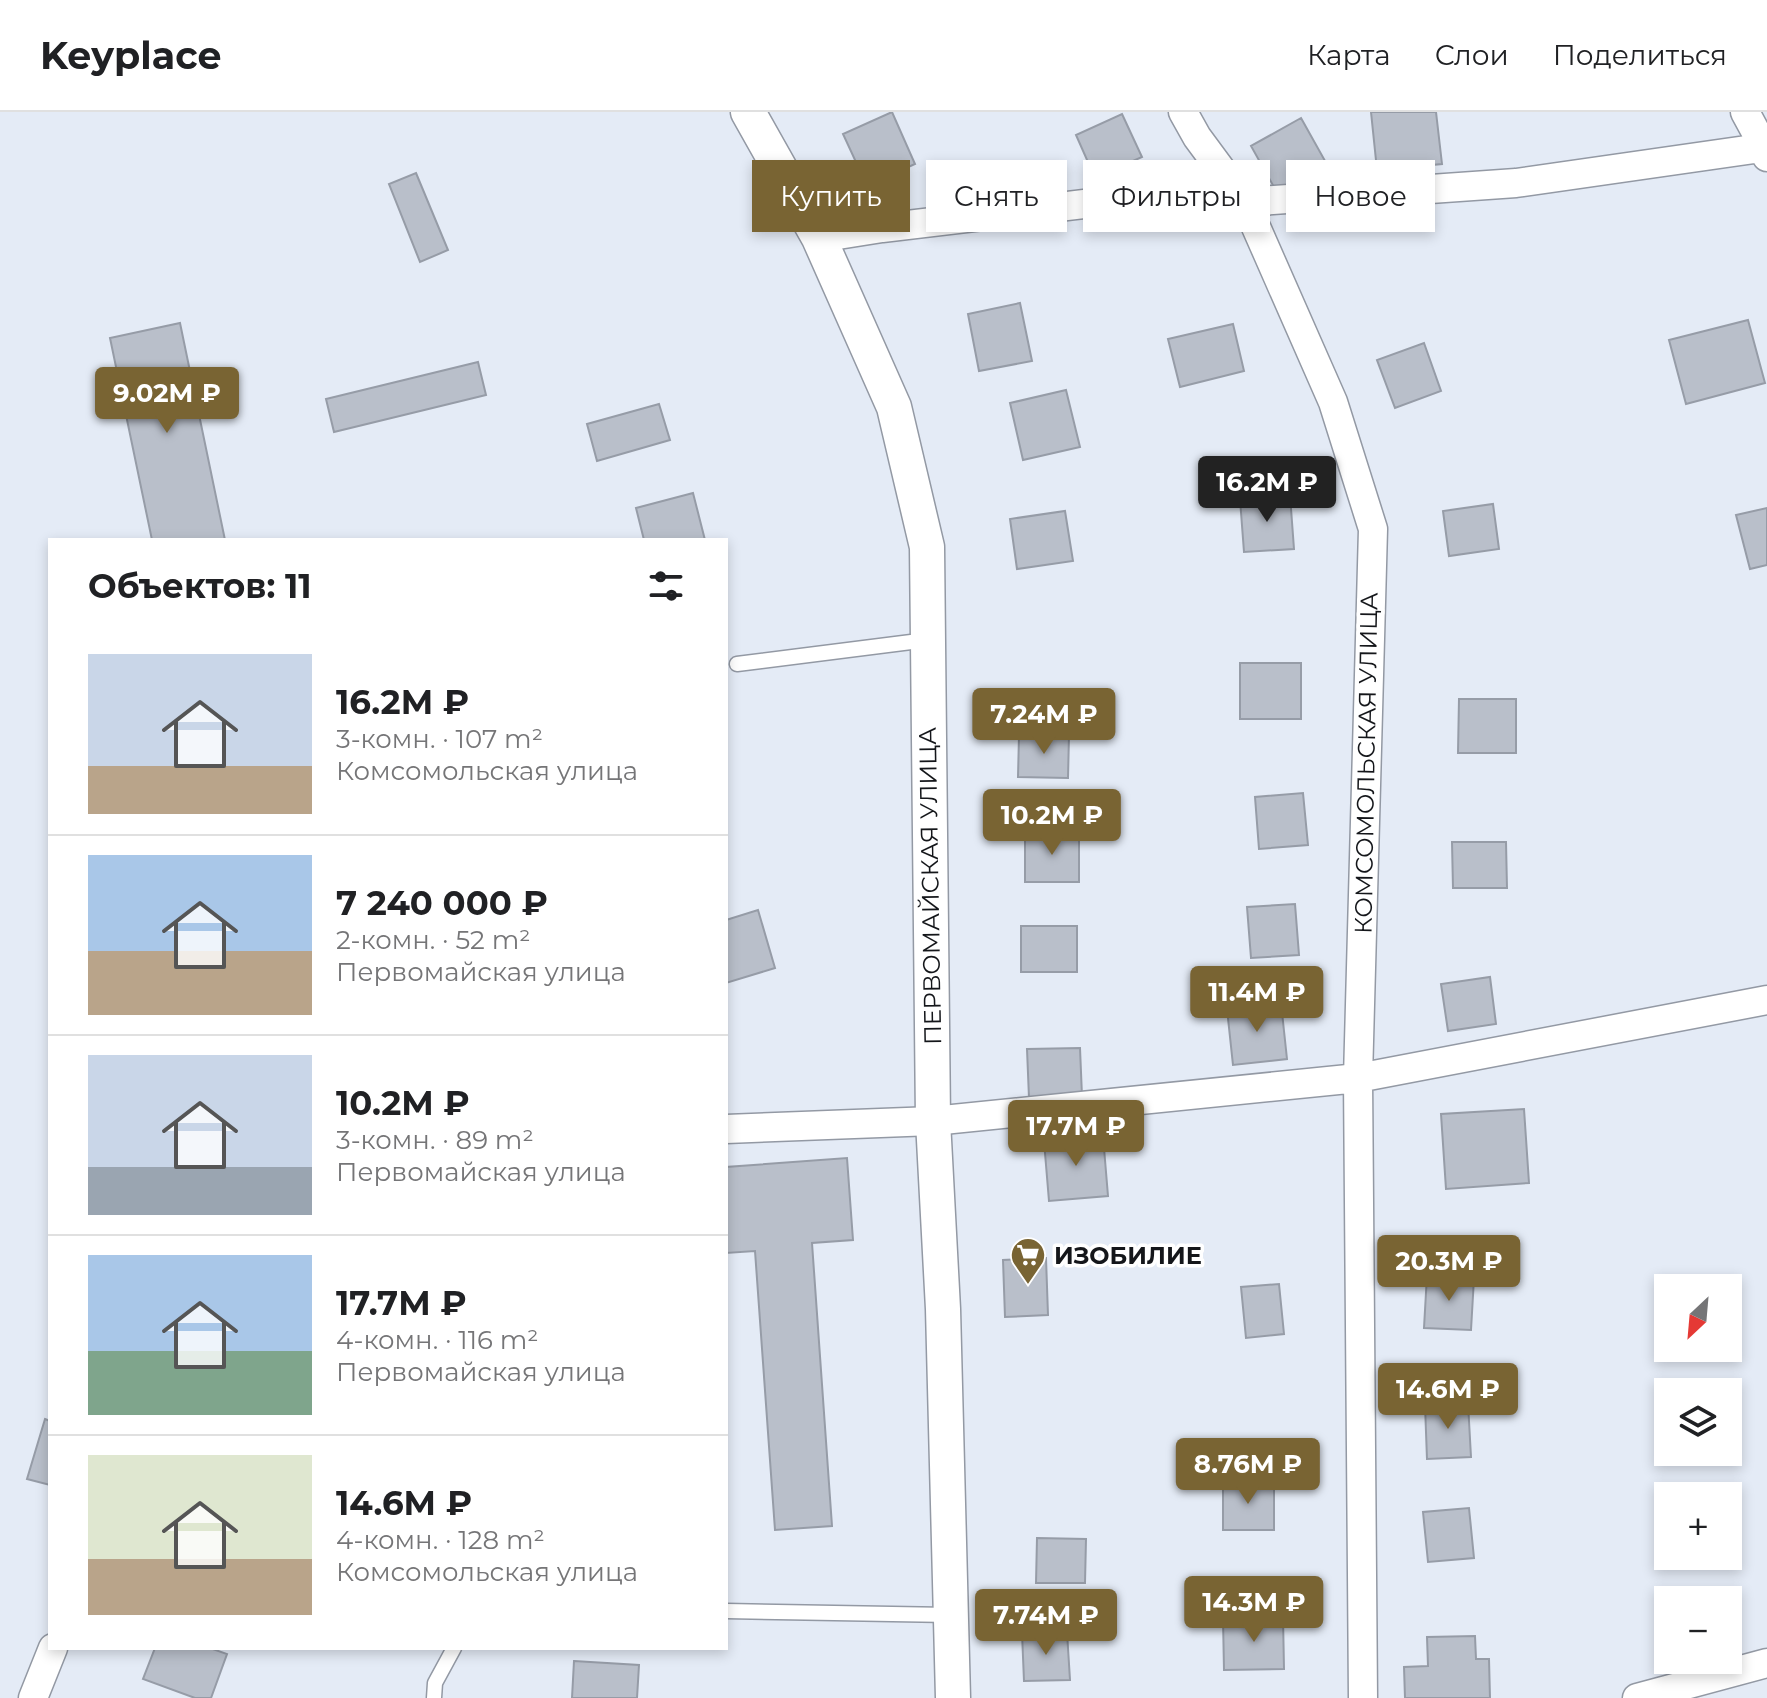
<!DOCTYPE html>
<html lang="ru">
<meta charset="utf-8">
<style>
:root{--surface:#fff;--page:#f6f6f6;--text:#202124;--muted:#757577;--line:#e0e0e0;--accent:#796433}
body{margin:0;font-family:Montserrat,sans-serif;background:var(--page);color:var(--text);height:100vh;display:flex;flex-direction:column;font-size:30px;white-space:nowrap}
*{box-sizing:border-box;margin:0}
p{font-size:26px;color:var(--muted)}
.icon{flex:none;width:44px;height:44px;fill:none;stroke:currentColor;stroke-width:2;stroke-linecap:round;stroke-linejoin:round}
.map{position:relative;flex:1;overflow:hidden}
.side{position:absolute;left:48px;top:426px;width:680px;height:1112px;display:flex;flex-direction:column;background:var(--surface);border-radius:0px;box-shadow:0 4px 12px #0003}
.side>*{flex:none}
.hud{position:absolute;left:752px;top:48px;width:760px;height:72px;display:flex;gap:16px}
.needle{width:52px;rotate:206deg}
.fabs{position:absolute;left:1654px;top:1162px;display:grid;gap:16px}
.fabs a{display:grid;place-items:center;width:88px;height:88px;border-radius:0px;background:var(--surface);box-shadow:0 4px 12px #0003;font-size:40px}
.price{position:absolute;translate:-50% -68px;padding:0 18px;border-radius:8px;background:var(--accent);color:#fff;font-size:26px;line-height:52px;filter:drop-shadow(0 2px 4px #0008)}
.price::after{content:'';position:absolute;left:50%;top:48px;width:24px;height:18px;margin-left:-12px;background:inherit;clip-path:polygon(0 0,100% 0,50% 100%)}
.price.active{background:#222;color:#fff}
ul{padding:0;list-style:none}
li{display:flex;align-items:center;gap:24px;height:200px;padding:0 40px}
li+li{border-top:2px solid var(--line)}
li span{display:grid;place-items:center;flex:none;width:224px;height:160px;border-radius:0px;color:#555}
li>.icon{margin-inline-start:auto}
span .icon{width:96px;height:96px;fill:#fffc;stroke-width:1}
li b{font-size:34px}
h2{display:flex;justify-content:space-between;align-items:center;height:96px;padding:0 40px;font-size:34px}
.tag{padding:0 28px;border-radius:0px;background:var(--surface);box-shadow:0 4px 12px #0003;font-size:28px;line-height:72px}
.tag.active{background:var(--accent);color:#fff}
header{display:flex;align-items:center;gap:48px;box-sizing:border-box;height:112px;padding:0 40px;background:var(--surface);border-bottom:2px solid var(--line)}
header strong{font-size:38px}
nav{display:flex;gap:44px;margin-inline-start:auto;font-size:28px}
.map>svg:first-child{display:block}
.building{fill:#b9bfca;stroke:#969ca7;stroke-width:2}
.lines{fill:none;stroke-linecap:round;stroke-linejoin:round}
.service-casing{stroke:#9399a4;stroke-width:17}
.minor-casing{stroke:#9399a4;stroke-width:31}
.tertiary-casing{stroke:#9399a4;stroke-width:37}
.service{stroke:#fff;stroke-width:14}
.minor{stroke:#fff;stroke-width:28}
.tertiary{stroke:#fff;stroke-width:34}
.labels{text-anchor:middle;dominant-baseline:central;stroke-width:7;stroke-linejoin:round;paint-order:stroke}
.street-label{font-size:24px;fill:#14161a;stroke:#fff}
.poi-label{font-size:24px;font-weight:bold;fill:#14161a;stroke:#fff;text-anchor:start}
</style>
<header>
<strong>Keyplace</strong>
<nav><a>Карта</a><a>Слои</a><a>Поделиться</a></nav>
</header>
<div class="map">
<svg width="1767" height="1586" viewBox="0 0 1767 1586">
<rect width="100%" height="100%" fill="#e4ebf6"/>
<path class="building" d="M 892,0 L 915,52 L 867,74 L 843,22 Z
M 1371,0 L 1436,0 L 1442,52 L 1377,58 Z
M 1122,2 L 1142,45 L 1095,66 L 1076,23 Z
M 1301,6 L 1329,56 L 1279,84 L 1251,34 Z
M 416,61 L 448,138 L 420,150 L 389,72 Z
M 1020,191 L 1032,249 L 979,259 L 968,202 Z
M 1748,208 L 1765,271 L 1686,292 L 1669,228 Z
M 180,211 L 225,428 L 152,428 L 110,226 Z
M 1233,212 L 1244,259 L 1180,275 L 1168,227 Z
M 1424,231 L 1441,279 L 1395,296 L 1377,248 Z
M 478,250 L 486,283 L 334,320 L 326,287 Z
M 1066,278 L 1080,335 L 1023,348 L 1010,291 Z
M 659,292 L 670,328 L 597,349 L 587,312 Z
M 693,381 L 705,428 L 644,428 L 636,396 Z
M 1290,383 L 1294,437 L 1244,440 L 1240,387 Z
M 1493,392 L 1499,437 L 1449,444 L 1443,399 Z
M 1767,396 L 1767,453 L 1750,457 L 1736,403 Z
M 1065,399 L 1073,449 L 1017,457 L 1010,407 Z
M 1240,551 L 1301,551 L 1301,607 L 1240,607 Z
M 1459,587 L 1516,587 L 1516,641 L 1458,641 Z
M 1019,623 L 1069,623 L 1068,666 L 1018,665 Z
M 1303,681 L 1308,733 L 1259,737 L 1255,685 Z
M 1025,720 L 1079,720 L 1079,770 L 1025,770 Z
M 1452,730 L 1506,730 L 1507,776 L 1453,776 Z
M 1295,792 L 1299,843 L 1251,846 L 1247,795 Z
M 758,798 L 775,856 L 726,871 L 726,808 Z
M 1021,814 L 1077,814 L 1077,860 L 1021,860 Z
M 1490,865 L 1496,912 L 1448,919 L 1441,872 Z
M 1281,891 L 1287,947 L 1233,953 L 1227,897 Z
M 1080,936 L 1082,984 L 1029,986 L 1027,937 Z
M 1524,997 L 1529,1071 L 1446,1077 L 1441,1002 Z
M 1103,1024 L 1108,1084 L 1049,1089 L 1044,1029 Z
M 847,1046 L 853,1128 L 812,1131 L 832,1414 L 775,1418 L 755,1139 L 726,1141 L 726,1055 Z
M 1046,1146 L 1048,1203 L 1005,1205 L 1003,1148 Z
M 1427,1163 L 1474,1166 L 1471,1218 L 1424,1216 Z
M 1279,1172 L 1284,1222 L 1246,1226 L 1241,1175 Z
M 1468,1291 L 1471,1345 L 1427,1347 L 1425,1293 Z
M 45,1307 L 50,1309 L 50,1373 L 27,1367 Z
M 1223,1371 L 1274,1371 L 1274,1418 L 1223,1418 Z
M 1469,1396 L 1474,1446 L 1428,1450 L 1423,1400 Z
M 1037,1426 L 1086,1427 L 1085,1471 L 1036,1471 Z
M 1283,1505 L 1284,1557 L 1224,1558 L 1223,1507 Z
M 1067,1520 L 1070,1568 L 1024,1569 L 1022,1521 Z
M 1475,1524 L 1476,1547 L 1489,1547 L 1490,1586 L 1405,1586 L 1404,1555 L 1428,1554 L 1427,1525 Z
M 155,1536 L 210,1536 L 227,1542 L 211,1586 L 195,1586 L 143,1567 Z
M 574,1549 L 639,1553 L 637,1586 L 572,1586 Z"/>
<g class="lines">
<g class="service-casing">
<path id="service" d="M 737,552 L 927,528
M 726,1499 L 950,1503
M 434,1586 L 435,1571 L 454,1536"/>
</g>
<g class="minor-casing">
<path id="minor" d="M 1183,0 L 1197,25 L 1245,90 L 1333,290 L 1373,417 L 1358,966 L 1363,1586
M 1745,0 L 1764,35 L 1767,45
M 819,126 L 882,116 L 1176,81 L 1245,90 L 1516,71 L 1767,35
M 726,1017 L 933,1009 L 1358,966 L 1767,888
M 33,1586 L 53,1536
M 1637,1586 L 1767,1551"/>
</g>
<g class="tertiary-casing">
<path id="tertiary" d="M 748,0 L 819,126 L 894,295 L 927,435 L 933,1009 L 943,1197 L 953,1586"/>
</g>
<use href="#service" class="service"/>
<use href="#minor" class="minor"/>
<use href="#tertiary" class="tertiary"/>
</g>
<defs>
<g id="supermarket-pin" transform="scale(1.8)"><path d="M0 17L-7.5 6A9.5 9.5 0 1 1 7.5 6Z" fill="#796433" stroke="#fff"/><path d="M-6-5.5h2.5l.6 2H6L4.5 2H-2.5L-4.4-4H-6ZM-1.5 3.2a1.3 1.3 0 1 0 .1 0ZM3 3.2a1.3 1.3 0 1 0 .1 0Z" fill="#fff"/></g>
</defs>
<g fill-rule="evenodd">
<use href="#supermarket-pin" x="1028" y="1143"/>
</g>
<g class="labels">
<g class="street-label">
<text transform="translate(1366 651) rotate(-89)">КОМСОМОЛЬСКАЯ УЛИЦА</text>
<text transform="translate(930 774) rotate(-91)">ПЕРВОМАЙСКАЯ УЛИЦА</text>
</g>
<g class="poi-label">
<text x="1054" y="1143">ИЗОБИЛИЕ</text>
</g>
</g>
</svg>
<div class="fabs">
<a><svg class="needle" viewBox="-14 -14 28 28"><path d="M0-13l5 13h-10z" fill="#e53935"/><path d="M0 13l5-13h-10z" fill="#757577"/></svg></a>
<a><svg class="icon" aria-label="layers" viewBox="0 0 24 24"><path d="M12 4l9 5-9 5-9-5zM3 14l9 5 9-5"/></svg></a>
<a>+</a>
<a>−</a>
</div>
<b class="price" style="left:167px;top:323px">9.02M ₽</b>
<b class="price active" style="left:1267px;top:412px">16.2M ₽</b>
<b class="price" style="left:1044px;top:644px">7.24M ₽</b>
<b class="price" style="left:1052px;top:745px">10.2M ₽</b>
<b class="price" style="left:1257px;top:922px">11.4M ₽</b>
<b class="price" style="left:1076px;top:1056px">17.7M ₽</b>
<b class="price" style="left:1449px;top:1191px">20.3M ₽</b>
<b class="price" style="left:1448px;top:1319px">14.6M ₽</b>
<b class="price" style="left:1248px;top:1394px">8.76M ₽</b>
<b class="price" style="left:1254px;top:1532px">14.3M ₽</b>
<b class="price" style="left:1046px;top:1545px">7.74M ₽</b>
<div class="hud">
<a class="tag active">Купить</a>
<a class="tag">Снять</a>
<a class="tag">Фильтры</a>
<a class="tag">Новое</a>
</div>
<section class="side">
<h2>Объектов: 11<svg class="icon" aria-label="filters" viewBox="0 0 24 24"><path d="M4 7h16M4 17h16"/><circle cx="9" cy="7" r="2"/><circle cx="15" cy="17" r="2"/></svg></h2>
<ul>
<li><span style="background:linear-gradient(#c9d6e8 70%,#b9a48a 0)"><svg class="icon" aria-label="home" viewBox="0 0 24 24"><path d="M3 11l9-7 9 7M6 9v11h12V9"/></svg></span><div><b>16.2M ₽</b><p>3-комн. · 107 m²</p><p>Комсомольская улица</p></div></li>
<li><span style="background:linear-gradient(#a9c7e8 60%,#b9a48a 0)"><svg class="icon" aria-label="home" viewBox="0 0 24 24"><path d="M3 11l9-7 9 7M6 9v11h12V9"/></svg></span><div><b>7 240 000 ₽</b><p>2-комн. · 52 m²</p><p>Первомайская улица</p></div></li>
<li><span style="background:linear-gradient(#c9d6e8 70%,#9aa5b1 0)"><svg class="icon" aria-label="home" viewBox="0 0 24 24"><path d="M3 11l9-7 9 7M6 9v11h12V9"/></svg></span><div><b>10.2M ₽</b><p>3-комн. · 89 m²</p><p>Первомайская улица</p></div></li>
<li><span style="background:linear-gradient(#a9c7e8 60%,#7fa58c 0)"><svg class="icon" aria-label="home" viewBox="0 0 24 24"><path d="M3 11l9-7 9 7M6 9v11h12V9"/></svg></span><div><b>17.7M ₽</b><p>4-комн. · 116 m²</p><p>Первомайская улица</p></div></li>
<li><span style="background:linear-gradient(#dfe7d0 65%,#b9a48a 0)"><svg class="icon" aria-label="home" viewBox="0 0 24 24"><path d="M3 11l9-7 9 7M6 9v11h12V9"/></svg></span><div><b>14.6M ₽</b><p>4-комн. · 128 m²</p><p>Комсомольская улица</p></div></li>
</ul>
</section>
</div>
